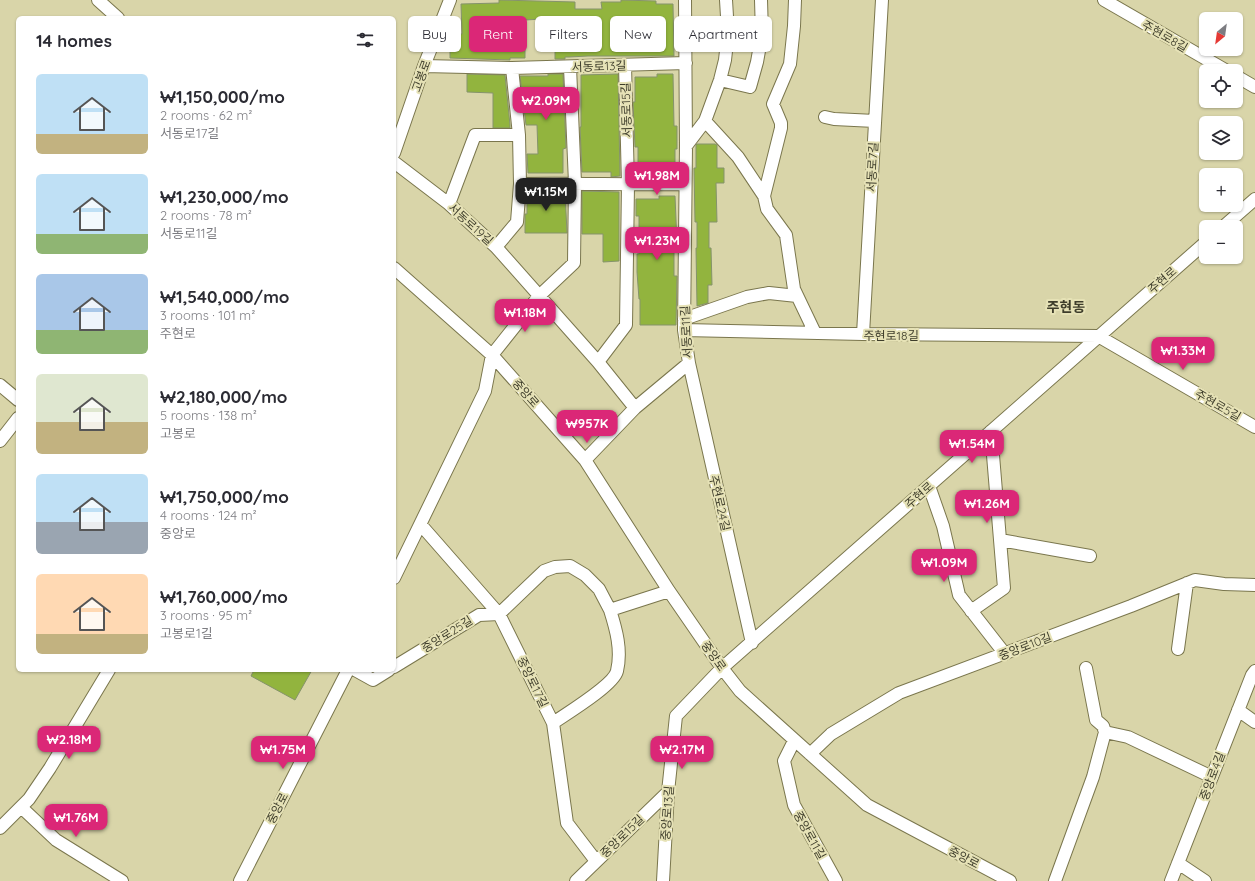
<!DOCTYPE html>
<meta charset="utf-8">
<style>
:root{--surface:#fff;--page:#f7f7f7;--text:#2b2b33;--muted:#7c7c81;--accent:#db2777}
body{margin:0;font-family:Quicksand,"Noto Sans KR",sans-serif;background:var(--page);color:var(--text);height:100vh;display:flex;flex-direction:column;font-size:15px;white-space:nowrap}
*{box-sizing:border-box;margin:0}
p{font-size:13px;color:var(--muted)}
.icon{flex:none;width:22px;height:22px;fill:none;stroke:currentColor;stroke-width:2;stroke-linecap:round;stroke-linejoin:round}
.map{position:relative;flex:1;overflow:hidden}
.sheet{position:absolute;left:16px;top:16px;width:380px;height:656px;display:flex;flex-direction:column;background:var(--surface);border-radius:6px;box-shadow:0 1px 3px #0004}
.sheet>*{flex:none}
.banner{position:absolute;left:408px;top:16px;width:380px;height:36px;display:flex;gap:8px}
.needle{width:26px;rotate:209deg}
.controls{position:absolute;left:1199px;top:12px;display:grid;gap:8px}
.controls a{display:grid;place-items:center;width:44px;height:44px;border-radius:6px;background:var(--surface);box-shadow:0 1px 3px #0004;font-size:20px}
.price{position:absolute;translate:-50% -34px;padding:0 9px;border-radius:8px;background:var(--accent);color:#fff;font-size:13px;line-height:26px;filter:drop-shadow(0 1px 2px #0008)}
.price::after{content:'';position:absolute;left:50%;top:24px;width:12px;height:9px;margin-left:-6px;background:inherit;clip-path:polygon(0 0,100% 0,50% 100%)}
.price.current{background:#222;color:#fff}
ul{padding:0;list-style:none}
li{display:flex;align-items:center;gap:12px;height:100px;padding:0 20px}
li span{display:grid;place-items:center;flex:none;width:112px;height:80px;border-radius:6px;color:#555}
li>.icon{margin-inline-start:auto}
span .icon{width:48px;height:48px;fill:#fffc;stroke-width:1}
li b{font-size:17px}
h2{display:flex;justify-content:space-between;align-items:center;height:48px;padding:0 20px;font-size:17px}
.tag{padding:0 14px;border-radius:6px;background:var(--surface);box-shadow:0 1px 3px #0004;font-size:14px;line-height:36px}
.tag.current{background:var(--accent);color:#fff}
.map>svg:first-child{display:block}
.building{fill:#92b43e;stroke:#85936b}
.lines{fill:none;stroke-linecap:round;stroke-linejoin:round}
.minor-casing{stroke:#7a764d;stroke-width:14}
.minor{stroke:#fff;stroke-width:12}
.labels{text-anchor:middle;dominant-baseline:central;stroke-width:4;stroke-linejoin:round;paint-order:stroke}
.street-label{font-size:12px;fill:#3e3d2b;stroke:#e6e2b6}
.quarter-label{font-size:14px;font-weight:bold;fill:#3e3d2b;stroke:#e6e2b6}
</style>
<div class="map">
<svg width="1255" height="881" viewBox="0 0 1255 881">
<rect width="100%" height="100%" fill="#d9d5a9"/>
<path class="building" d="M 499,0 L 575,2 L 575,9 L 602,9 L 601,2 L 621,2 L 621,0 L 656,1 L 656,4 L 673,4 L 674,56 L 588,56 L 569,57 L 565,57 L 565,59 L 555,59 L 555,21 L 543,21 L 543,19 L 525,20 L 525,58 L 510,58 L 510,60 L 450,58 L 450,34 L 462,34 L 461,4 L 499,3 Z
M 467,74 L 505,75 L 510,125 L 510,128 L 493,128 L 493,93 L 467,92 Z
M 548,74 L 563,74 L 566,148 L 563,149 L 563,173 L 528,173 L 527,154 L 538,154 L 537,125 L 526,125 L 520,76 L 548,76 Z
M 618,74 L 620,176 L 611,177 L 611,172 L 582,172 L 580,127 L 581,127 L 581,75 Z
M 657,74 L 673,74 L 674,126 L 677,126 L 677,149 L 675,149 L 675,175 L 638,176 L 638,147 L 635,147 L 633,102 L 635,102 L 635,77 L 657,77 Z
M 697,144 L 715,144 L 717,145 L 717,168 L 724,168 L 724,183 L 716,183 L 717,222 L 709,222 L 709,248 L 711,248 L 712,285 L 708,285 L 708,303 L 697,306 L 696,248 L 697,248 L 697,222 L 695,222 L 694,168 L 696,168 L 696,145 Z
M 527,191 L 565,191 L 567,233 L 525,233 L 525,214 L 527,214 Z
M 582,191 L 619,192 L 619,261 L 603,262 L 603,234 L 582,234 Z
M 659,196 L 675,196 L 677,244 L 674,244 L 674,276 L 677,276 L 676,325 L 640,325 L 640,299 L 639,299 L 637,272 L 637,254 L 639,254 L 639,216 L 636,216 L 636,199 L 659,199 Z
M 254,670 L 312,670 L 295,700 L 251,676 Z"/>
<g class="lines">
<g class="minor-casing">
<path id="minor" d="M 98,0 L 118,18
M 1104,0 L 1227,71
M 424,66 L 512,68 L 686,63
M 1236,76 L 1255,87
M 720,80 L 750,87 L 757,62 L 762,34 L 761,0
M 825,117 L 834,119 L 875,121
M 705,121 L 738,157 L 764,196 L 767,209 L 786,235 L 794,289 L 815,333
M 686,146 L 705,121 L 720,80 L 725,60 L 728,33 L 726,0
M 394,153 L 424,66 L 450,0
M 394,162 L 449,204 L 496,247 L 598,362 L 635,408
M 520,184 C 575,183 630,185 685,184
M 764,196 L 781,128 L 781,123 L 773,104 L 790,64 L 794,26 L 795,0
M 449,204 L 475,135 L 519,135
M 1223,227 L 1255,199
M 496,247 L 517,222 L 520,184 L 519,135 L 512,68
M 394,268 L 492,355 L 585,460 L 669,591 L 722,668 L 740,691 L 867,805 L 1010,881
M 684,319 L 747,297 L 769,293 L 797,296
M 684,330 L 863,334 L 1098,336 L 1255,427
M 863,334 L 882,0
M 598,362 L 626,325 L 628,185 L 625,65
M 689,363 L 752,643
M 0,385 L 18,400
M 0,441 L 18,418
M 585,460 L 635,408 L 689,363 L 684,330 L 686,146 L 685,0
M 929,486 L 943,526 L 959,595 L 1005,654
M 421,525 L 499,614 L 553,723 L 567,823 L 596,861
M 1000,540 L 1090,556
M 394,578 L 485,391 L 492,355 L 539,296 L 574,263 L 575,183 L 570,67
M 971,611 L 1004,588 L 991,431
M 1178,649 L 1187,583
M 394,667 L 479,615 L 499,614 L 544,571 L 555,567 L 570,566 L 585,575 L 599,589 L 610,610 L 669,591
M 355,670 L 373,680 L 389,670
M 1238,710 L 1255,722
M 553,723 C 566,714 614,685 617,671 C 622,650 616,629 610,610
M 1105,732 L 1128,737 L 1212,777
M 794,741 L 784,761 L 794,805 L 836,881
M 810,754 L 831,734 L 899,693 L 1131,606 L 1195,580 L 1224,584 L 1255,585
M 21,807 L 56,840 L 122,881
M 0,828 L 29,799 L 50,768 L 109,670
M 1178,863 L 1205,881
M 240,881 L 348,670
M 576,881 L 668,792
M 663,881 L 668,792 L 676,716 L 722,668 L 1206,242
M 1055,881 L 1093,777 L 1105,732 L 1103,726 L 1096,720 L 1086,668
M 1171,881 L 1252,675 L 1255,671"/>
</g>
<use href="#minor" class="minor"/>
</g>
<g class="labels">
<g class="street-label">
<text transform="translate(1165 36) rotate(30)">주현로8길</text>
<text transform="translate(599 66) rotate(-2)">서동로13길</text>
<text transform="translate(421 76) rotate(-70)">고봉로</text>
<text transform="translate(626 110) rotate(-92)">서동로15길</text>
<text transform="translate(872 167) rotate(-87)">서동로7길</text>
<text transform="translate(471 224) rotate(42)">서동로19길</text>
<text transform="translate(1162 280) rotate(-41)">주현로</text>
<text transform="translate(686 332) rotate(-93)">서동로11길</text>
<text x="891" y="335">주현로18길</text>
<text transform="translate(526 393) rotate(49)">중앙로</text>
<text transform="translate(1218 405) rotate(30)">주현로5길</text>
<text transform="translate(919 495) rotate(-41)">주현로</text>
<text transform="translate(720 503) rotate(77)">주현로24길</text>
<text transform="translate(447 634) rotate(-32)">중앙로25길</text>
<text transform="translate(1025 646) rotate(-21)">중앙로10길</text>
<text transform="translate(714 656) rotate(55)">중앙로</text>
<text transform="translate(533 682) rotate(64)">중앙로17길</text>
<text transform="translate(1212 776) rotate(-69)">중앙로4길</text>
<text transform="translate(277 808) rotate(-63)">중앙로</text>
<text transform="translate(667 813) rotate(-86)">중앙로13길</text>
<text transform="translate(810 835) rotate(61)">중앙로11길</text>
<text transform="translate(622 836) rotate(-44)">중앙로15길</text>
<text transform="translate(964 857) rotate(28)">중앙로</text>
</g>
<g class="quarter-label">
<text x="1066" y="307">주현동</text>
</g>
</g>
</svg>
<div class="controls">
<a><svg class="needle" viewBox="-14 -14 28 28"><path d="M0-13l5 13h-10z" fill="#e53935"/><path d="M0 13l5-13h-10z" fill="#7c7c81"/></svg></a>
<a><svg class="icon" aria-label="locate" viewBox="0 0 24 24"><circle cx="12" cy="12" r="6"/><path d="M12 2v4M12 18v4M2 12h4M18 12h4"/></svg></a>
<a><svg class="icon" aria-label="layers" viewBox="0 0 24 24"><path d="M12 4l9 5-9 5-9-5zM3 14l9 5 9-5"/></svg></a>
<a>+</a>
<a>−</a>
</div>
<b class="price" style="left:546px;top:121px">₩2.09M</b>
<b class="price" style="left:657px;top:196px">₩1.98M</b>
<b class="price current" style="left:546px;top:212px">₩1.15M</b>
<b class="price" style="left:657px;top:261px">₩1.23M</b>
<b class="price" style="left:525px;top:333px">₩1.18M</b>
<b class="price" style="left:1183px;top:371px">₩1.33M</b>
<b class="price" style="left:587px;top:444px">₩957K</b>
<b class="price" style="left:972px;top:464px">₩1.54M</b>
<b class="price" style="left:987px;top:524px">₩1.26M</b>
<b class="price" style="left:944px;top:583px">₩1.09M</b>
<b class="price" style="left:69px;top:760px">₩2.18M</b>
<b class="price" style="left:283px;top:770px">₩1.75M</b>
<b class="price" style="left:682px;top:770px">₩2.17M</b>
<b class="price" style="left:76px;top:838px">₩1.76M</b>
<div class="banner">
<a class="tag">Buy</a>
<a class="tag current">Rent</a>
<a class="tag">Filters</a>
<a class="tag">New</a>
<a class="tag">Apartment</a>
</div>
<section class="sheet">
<h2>14 homes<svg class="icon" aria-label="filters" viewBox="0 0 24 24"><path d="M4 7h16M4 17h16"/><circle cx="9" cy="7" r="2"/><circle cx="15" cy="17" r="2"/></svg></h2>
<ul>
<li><span style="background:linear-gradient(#bfe0f5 75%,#c2b280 0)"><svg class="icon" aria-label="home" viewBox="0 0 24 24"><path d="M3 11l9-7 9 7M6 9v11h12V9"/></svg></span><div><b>₩1,150,000/mo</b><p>2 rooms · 62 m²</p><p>서동로17길</p></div></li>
<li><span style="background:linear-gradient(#bfe0f5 75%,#8fb573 0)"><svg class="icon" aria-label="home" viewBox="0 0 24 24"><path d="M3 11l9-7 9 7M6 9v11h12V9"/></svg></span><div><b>₩1,230,000/mo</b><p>2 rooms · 78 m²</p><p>서동로11길</p></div></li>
<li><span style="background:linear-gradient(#a9c7e8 70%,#8fb573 0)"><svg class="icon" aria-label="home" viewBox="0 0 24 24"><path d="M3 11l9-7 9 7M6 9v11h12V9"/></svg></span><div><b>₩1,540,000/mo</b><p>3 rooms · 101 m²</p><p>주현로</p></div></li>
<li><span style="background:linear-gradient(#dfe7d0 60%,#c2b280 0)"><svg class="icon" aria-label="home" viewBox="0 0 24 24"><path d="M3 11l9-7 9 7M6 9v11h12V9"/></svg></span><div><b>₩2,180,000/mo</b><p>5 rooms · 138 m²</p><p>고봉로</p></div></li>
<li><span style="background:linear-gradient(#bfe0f5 60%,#9aa5b1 0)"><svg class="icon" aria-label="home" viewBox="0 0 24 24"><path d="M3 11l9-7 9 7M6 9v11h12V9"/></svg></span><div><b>₩1,750,000/mo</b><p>4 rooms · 124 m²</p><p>중앙로</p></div></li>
<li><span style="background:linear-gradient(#ffd9b3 75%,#c2b280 0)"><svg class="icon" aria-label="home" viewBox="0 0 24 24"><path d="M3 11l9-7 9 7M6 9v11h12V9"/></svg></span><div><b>₩1,760,000/mo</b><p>3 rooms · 95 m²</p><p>고봉로1길</p></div></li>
</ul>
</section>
</div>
